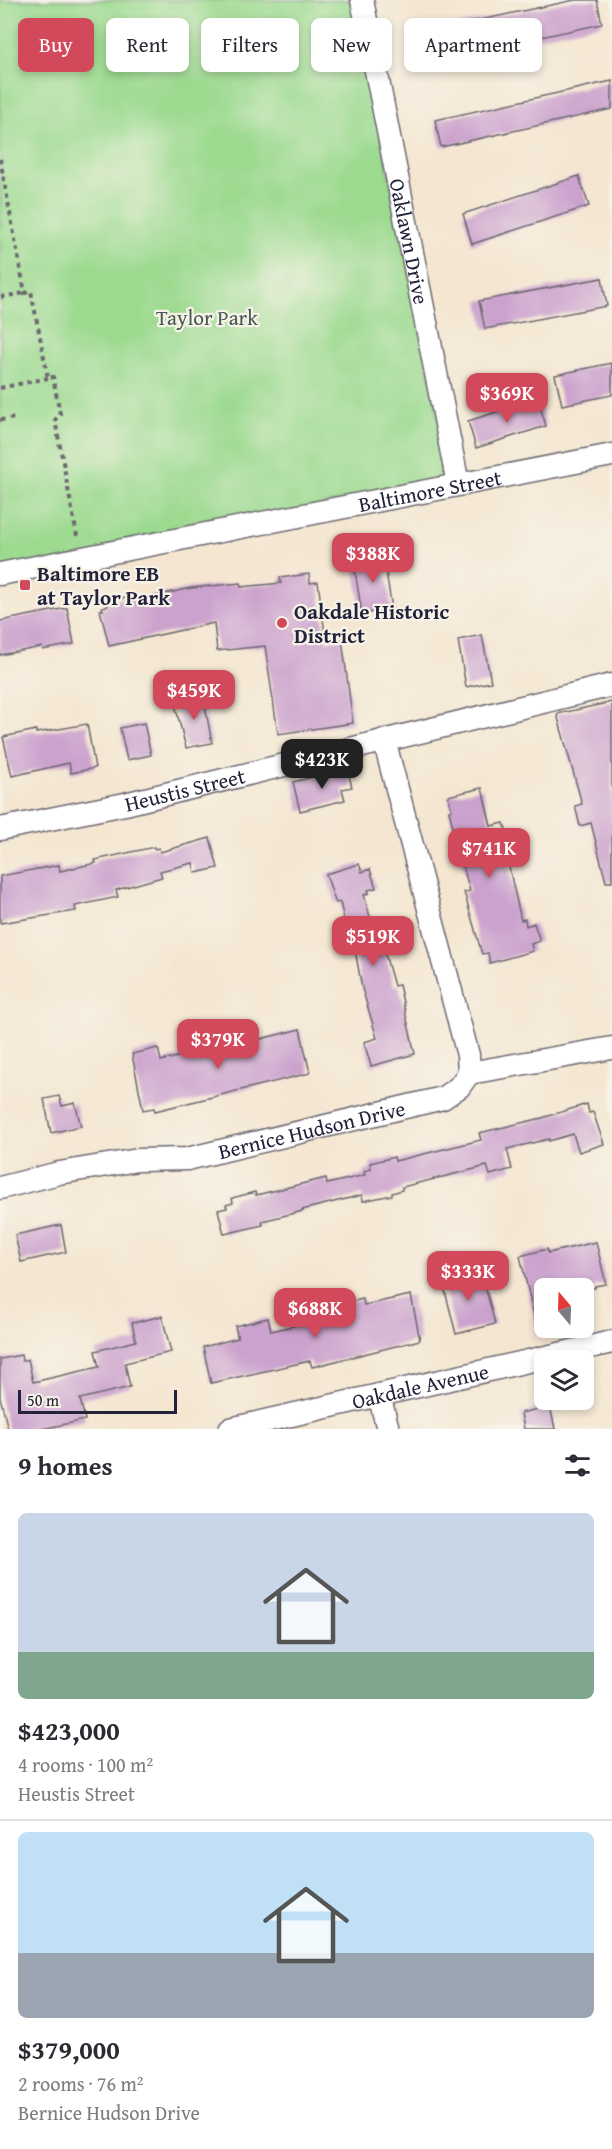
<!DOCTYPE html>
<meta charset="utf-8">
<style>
:root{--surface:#fff;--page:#f7f7f7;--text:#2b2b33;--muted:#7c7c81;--line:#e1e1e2;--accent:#d1495b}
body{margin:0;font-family:"Gentium Book Plus",serif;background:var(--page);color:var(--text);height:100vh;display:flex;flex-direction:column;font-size:22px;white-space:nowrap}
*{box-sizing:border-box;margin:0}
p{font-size:20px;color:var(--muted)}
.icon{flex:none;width:33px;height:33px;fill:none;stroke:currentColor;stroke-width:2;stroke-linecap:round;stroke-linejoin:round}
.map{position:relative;height:1429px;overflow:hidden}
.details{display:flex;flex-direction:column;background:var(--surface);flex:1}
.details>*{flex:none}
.banner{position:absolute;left:18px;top:18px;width:576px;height:54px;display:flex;gap:12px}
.needle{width:39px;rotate:341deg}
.buttons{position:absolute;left:534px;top:1278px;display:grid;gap:12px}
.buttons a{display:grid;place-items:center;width:60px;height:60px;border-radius:9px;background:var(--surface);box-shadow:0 3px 9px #0003;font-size:30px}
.scale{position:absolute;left:18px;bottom:15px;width:159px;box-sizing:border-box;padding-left:6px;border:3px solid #22223b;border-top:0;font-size:16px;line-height:21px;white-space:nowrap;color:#22223b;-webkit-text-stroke:4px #f7f3e8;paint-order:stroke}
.price{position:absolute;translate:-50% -51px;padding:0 14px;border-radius:12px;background:var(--accent);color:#fff;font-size:20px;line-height:39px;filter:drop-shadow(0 2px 3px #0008)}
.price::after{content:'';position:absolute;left:50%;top:36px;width:18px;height:14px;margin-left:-9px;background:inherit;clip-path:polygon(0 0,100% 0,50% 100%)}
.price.selected{background:#222;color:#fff}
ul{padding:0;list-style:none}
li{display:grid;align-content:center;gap:12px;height:318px;padding:0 18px}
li+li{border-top:2px solid var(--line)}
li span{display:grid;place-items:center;height:186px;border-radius:9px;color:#555}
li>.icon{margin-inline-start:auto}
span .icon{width:108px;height:108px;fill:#fffc;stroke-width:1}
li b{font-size:26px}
h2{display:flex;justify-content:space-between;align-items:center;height:72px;padding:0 18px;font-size:26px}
.tag{padding:0 21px;border-radius:9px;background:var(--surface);box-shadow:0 3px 9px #0003;font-size:21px;line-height:54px}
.tag.selected{background:var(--accent);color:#fff}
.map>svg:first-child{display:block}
.green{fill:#9bda8f;stroke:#5e7e65;stroke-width:1.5}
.building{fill:#cba1cd}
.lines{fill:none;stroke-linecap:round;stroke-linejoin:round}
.minor-casing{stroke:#6c6770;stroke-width:25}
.path{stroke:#6c6770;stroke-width:4;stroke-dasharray:4.5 4.5;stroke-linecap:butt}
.minor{stroke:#fff;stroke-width:22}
.poi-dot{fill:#d1495b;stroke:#f7f3e8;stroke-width:2}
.labels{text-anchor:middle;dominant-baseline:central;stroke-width:4.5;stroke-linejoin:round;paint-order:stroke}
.street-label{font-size:21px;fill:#22223b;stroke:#f7f3e8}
.park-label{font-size:21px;fill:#465954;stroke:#f7f3e8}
.poi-label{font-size:21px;font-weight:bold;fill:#22223b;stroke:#f7f3e8;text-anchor:start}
</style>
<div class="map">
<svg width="612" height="1429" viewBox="0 0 612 1429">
<rect width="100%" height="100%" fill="#f7f3e8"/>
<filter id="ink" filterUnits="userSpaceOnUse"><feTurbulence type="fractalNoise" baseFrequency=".0167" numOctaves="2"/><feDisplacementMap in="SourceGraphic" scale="12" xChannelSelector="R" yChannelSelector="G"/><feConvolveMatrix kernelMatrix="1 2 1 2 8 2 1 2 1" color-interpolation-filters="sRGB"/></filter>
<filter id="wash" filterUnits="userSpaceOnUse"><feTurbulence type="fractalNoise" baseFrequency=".008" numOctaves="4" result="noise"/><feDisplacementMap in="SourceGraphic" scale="24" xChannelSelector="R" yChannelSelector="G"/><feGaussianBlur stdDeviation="1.35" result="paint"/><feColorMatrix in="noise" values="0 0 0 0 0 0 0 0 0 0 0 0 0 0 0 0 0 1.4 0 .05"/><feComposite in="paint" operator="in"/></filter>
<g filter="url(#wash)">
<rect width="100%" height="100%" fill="#f4e6d1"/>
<path class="green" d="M 0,0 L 354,0 L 451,478 L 0,574 Z"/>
<g id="blocks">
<path class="building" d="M 575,0 L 597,0 L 602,24 L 419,63 L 413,34 Z
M 612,81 L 612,109 L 441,147 L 435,120 Z
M 579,176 L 589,206 L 472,244 L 463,214 Z
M 602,278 L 607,306 L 485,329 L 479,301 Z
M 612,363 L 612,395 L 562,405 L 555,375 Z
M 538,399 L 546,426 L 476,448 L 468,421 Z
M 383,553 L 392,609 L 362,614 L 354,565 L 360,564 L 359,557 Z
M 309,574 L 310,583 L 318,582 L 326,641 L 342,639 L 353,723 L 278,734 L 265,646 L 217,651 L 214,623 L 109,646 L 100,610 L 103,610 L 102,607 L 108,606 L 107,601 L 136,596 L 137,600 L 191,588 L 240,583 L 241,587 L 281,583 L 280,578 Z
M 67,608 L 74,644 L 43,650 L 42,647 L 0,655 L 0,621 Z
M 482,635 L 491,682 L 466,687 L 458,640 Z
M 203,695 L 212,743 L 186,748 L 174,701 Z
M 612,702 L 612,882 L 606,882 L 591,823 L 580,826 L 575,806 L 582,804 L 557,714 Z
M 144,723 L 151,755 L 127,760 L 120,728 Z
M 87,724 L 95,768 L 71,773 L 69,763 L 12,776 L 3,737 L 36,730 L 36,733 Z
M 347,769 L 352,787 L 342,789 L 345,800 L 300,811 L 293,782 Z
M 482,788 L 491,826 L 504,823 L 513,852 L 506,854 L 521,920 L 525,919 L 526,926 L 534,923 L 540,941 L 531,944 L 533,951 L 490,963 L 488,953 L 482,954 L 464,892 L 470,891 L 460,856 L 454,857 L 448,838 L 455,836 L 449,811 L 452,810 L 448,796 Z
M 210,838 L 218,868 L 195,873 L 193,863 L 160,871 L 162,877 L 116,890 L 118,897 L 75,906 L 76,911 L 0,923 L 0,876 L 59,865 L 60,871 L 96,863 L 95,860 L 154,847 L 155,849 L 159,848 L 160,852 Z
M 359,864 L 362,872 L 370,869 L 376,888 L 368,890 L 369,893 L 364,895 L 372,924 L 377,923 L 379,930 L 383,929 L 389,953 L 385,954 L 394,986 L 399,985 L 415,1054 L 371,1066 L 364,1042 L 377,1038 L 362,988 L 355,950 L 351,951 L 340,902 L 336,903 L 335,901 L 326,874 Z
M 300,1029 L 310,1073 L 155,1111 L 154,1108 L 143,1110 L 132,1054 L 158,1048 L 161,1061 L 208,1049 L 209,1052 Z
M 59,1096 L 62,1106 L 75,1103 L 81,1126 L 51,1133 L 44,1099 Z
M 587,1104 L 589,1113 L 593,1112 L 604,1144 L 579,1152 L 573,1134 L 549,1141 L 549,1139 L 507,1149 L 512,1169 L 490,1175 L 487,1166 L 402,1187 L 402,1190 L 392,1193 L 392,1195 L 363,1201 L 362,1195 L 302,1210 L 303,1211 L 262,1221 L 263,1225 L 224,1234 L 218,1210 L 227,1208 L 226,1205 L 233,1203 L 232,1198 L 255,1192 L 256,1195 L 326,1178 L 327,1184 L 365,1175 L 364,1171 L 371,1169 L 370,1163 L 394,1157 L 395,1161 L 481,1140 L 479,1133 L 542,1118 Z
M 61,1225 L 66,1252 L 21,1262 L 15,1235 Z
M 596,1242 L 606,1284 L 595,1286 L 595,1288 L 544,1288 L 544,1332 L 538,1333 L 520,1256 L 547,1249 L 548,1253 Z
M 481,1270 L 495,1324 L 456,1334 L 442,1279 Z
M 411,1295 L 420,1340 L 312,1367 L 310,1361 L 211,1383 L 203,1347 L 238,1338 L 235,1326 L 268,1318 L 271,1331 L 337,1316 L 335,1305 L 363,1299 L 364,1305 Z
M 162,1316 L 171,1352 L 125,1363 L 130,1387 L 80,1399 L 85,1420 L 42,1429 L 8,1429 L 0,1397 L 0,1359 L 21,1355 L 22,1361 L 28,1359 L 33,1382 L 99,1367 L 95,1351 L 136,1341 L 132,1323 Z
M 550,1406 L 555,1429 L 524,1429 L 521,1413 Z"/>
</g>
</g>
<g filter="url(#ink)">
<use href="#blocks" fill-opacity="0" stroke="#6c6770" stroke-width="1.5"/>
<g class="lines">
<g class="minor-casing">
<g id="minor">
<path id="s1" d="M 362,0 L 458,484"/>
<path id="s2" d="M 0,574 L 612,455"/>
<path d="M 384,740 L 468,1055 L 469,1073"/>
<path id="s3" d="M 0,829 L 125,804 L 612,685"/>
<path id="s4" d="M 0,1188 L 59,1173 L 138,1160 L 187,1159 L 443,1098 L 459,1087 L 469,1073 L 612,1048"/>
<path d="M 379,1395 L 388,1429"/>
<path id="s5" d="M 230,1429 L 612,1342"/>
</g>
</g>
<path class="path" d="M 0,159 L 25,293 L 31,291 L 48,378 L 53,377 L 60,414 L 55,420 L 77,536
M 1,297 L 25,293
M 0,388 L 48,378
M 0,420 L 15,418"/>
<use href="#minor" class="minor"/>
</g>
</g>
<g class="poi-dot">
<rect x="19" y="579" width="12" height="12" rx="3"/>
<circle cx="282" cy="623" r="6"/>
</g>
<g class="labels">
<g class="street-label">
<text stroke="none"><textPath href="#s1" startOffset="246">Oaklawn Drive</textPath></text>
<text stroke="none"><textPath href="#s2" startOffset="438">Baltimore Street</textPath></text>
<text stroke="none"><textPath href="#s3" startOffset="189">Heustis Street</textPath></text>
<text stroke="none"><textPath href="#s4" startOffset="318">Bernice Hudson Drive</textPath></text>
<text stroke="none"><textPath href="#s5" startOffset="195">Oakdale Avenue</textPath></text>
</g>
<g class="park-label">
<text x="207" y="317">Taylor Park</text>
</g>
<g class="poi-label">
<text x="37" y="573">Baltimore EB<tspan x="37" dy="24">at Taylor Park</tspan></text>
<text x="294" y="611">Oakdale Historic<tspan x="294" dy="24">District</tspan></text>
</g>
</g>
</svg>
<div class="buttons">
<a><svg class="needle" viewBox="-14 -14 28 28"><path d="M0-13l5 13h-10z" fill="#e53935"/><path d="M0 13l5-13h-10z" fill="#7c7c81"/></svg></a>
<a><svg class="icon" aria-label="layers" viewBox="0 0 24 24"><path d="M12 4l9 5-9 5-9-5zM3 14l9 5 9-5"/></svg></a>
</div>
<div class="scale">50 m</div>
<b class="price" style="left:507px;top:424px">$369K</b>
<b class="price" style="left:373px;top:584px">$388K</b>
<b class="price" style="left:194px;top:721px">$459K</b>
<b class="price selected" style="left:322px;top:790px">$423K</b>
<b class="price" style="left:489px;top:879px">$741K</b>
<b class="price" style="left:373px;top:967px">$519K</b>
<b class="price" style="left:218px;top:1070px">$379K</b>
<b class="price" style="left:468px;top:1302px">$333K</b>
<b class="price" style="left:315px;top:1339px">$688K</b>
<div class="banner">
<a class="tag selected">Buy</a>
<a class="tag">Rent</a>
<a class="tag">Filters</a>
<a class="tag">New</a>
<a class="tag">Apartment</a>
</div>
</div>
<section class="details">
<h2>9 homes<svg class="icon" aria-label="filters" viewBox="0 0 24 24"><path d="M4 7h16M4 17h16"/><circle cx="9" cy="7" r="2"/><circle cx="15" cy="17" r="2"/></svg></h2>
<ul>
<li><span style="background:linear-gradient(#c9d6e8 75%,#7fa58c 0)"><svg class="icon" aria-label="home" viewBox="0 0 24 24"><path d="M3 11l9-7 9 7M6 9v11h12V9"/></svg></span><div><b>$423,000</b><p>4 rooms · 100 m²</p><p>Heustis Street</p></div></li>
<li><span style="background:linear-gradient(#bfe0f5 65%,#9aa5b1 0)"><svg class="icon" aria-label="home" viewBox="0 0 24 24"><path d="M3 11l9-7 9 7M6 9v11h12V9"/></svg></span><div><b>$379,000</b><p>2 rooms · 76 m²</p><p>Bernice Hudson Drive</p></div></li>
</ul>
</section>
